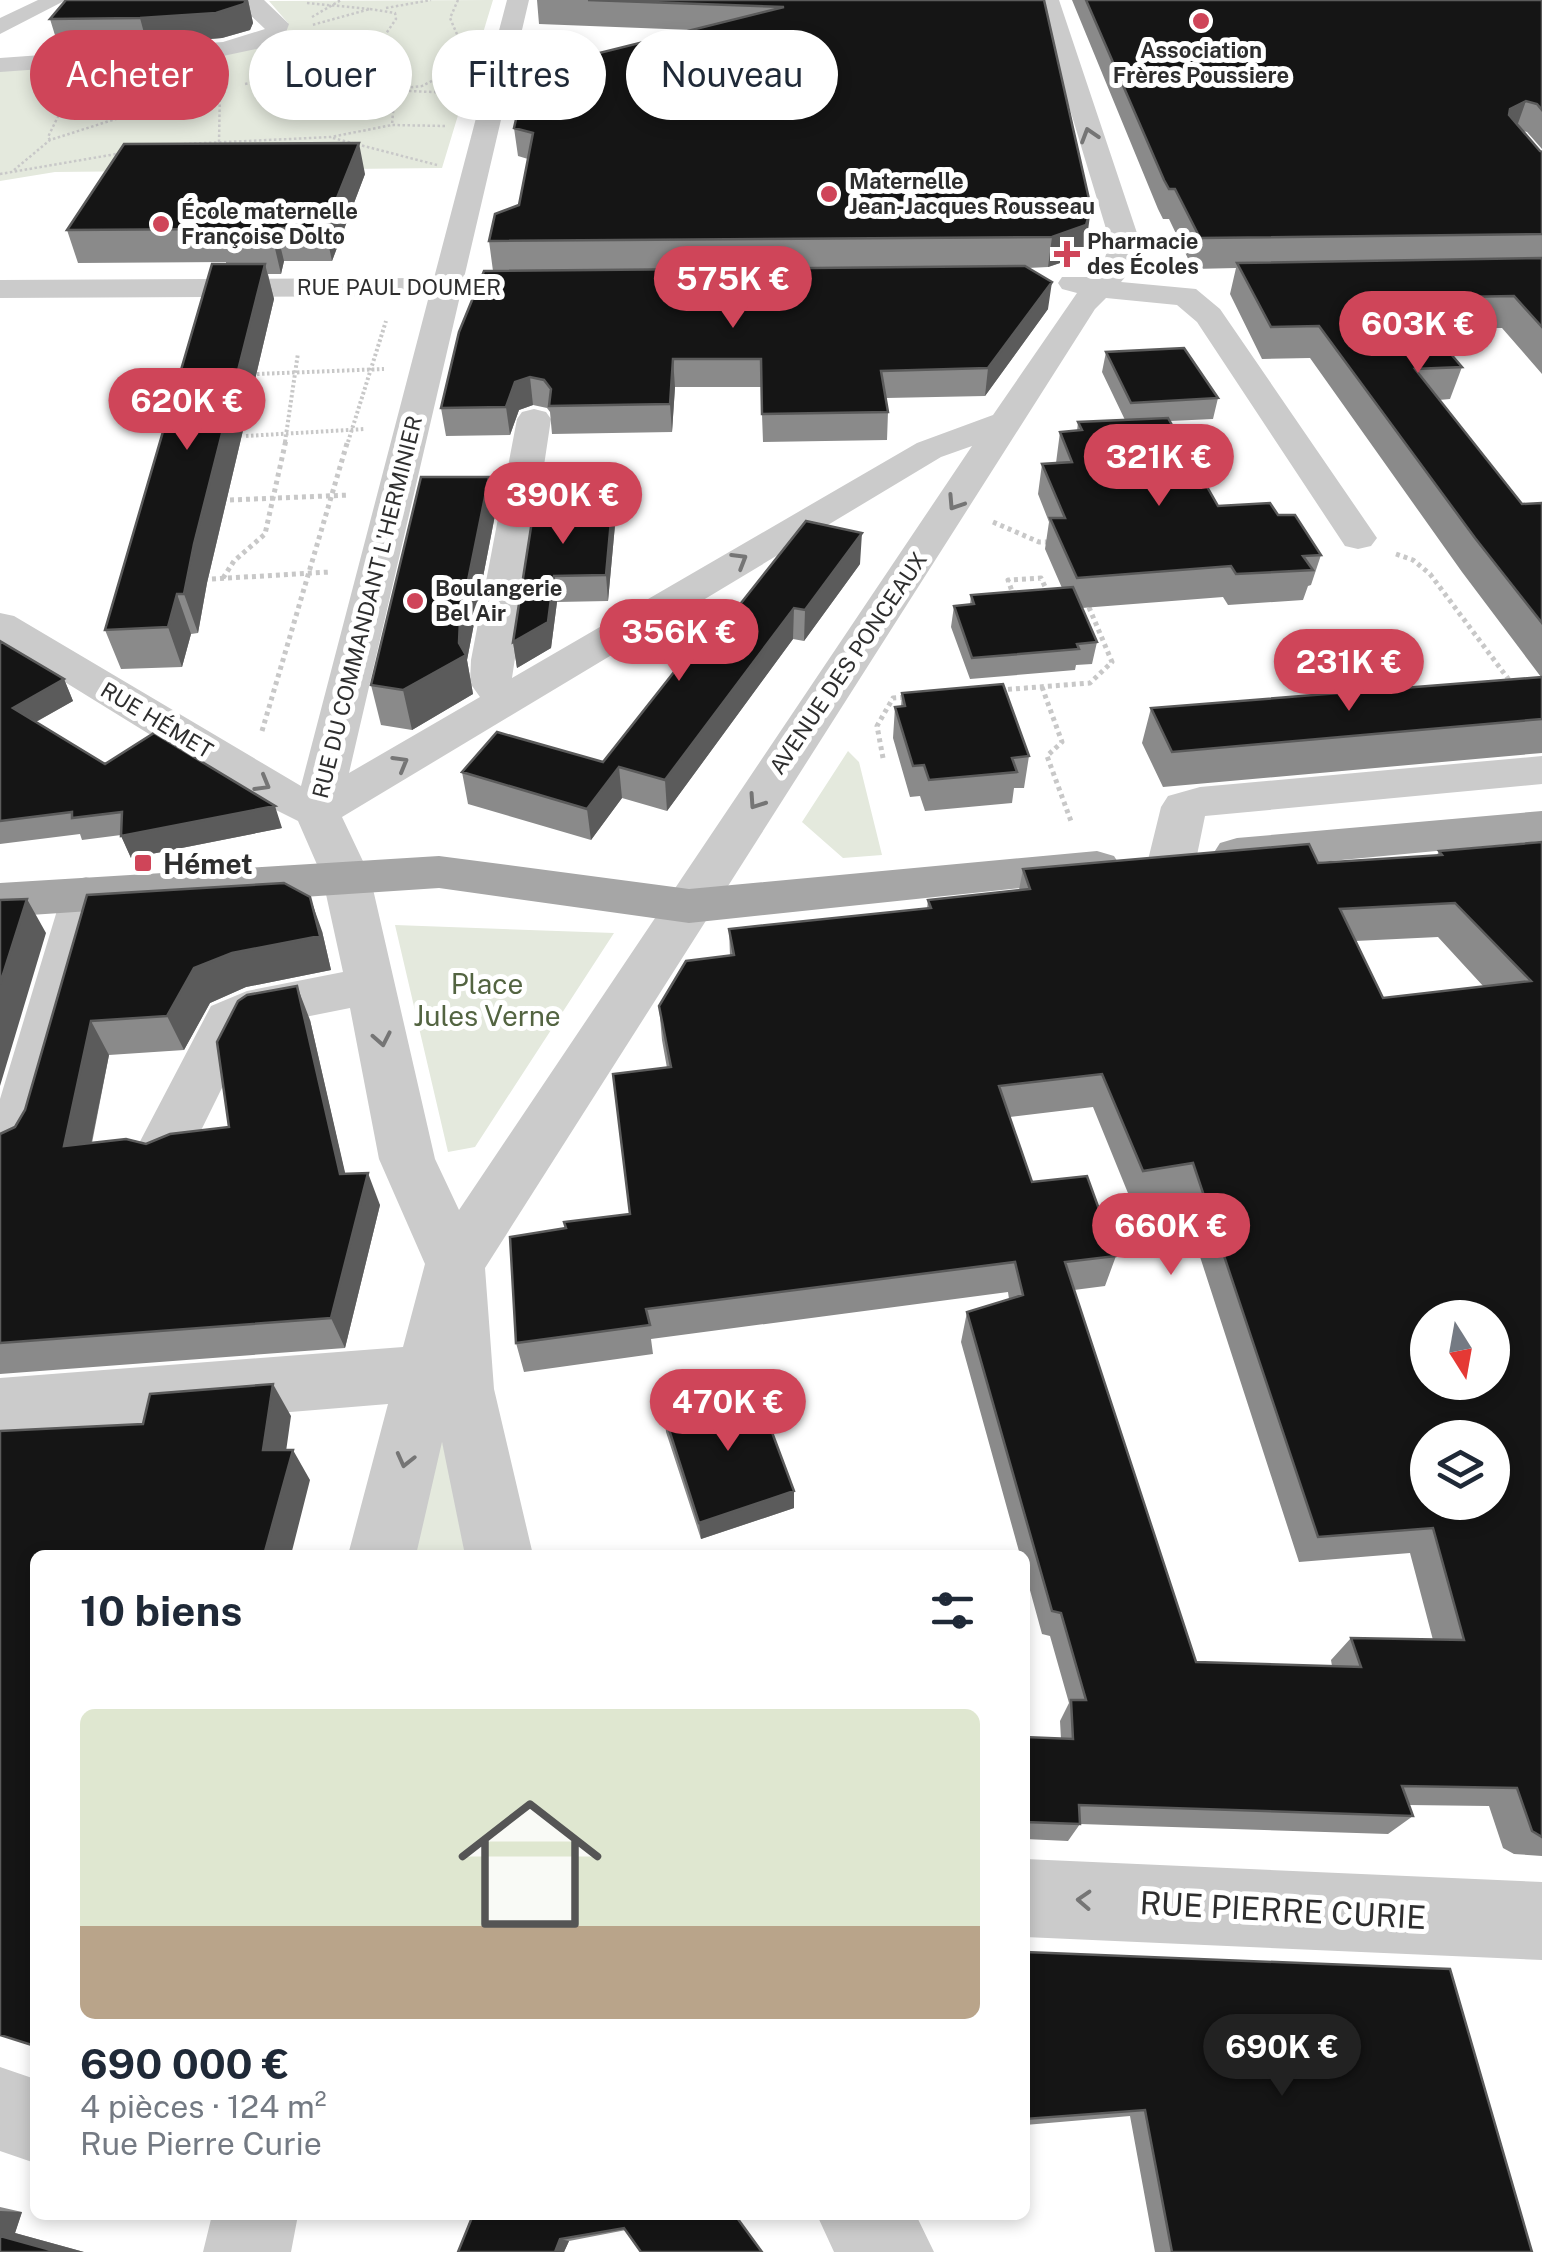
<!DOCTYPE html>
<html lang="fr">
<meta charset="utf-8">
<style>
:root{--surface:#fff;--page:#f2f2f3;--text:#1f2937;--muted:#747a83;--line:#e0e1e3;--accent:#cf4559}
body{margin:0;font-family:"Public Sans",sans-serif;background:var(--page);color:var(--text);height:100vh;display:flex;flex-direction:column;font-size:38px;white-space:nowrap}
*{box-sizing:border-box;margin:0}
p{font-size:32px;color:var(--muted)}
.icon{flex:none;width:55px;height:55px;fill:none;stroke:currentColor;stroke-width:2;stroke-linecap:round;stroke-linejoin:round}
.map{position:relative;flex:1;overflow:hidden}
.details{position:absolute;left:30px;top:1550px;width:1000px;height:670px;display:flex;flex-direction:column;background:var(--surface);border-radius:15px;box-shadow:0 5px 15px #0003}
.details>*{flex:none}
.guide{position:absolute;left:30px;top:30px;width:1000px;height:90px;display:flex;gap:20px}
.needle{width:65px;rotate:169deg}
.fabs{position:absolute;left:1410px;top:1300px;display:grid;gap:20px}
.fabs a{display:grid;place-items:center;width:100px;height:100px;border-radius:50%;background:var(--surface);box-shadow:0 5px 15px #0003;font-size:50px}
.price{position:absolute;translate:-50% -85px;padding:0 22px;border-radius:35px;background:var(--accent);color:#fff;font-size:32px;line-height:65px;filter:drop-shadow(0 2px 5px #0008)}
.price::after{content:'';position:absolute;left:50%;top:60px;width:30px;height:22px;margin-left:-15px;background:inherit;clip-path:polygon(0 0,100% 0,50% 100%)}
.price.on{background:#222;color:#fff}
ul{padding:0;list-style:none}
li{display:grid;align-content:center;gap:20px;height:530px;padding:0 50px}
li+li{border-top:2px solid var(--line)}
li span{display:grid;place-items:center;height:310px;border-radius:15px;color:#555}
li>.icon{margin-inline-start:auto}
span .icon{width:180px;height:180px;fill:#fffc;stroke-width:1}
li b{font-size:42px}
h2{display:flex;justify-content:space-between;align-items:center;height:120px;padding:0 50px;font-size:42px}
.pill{padding:0 35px;border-radius:45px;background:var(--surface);box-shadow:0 5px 15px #0003;font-size:35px;line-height:90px}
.pill.on{background:var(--accent);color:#fff}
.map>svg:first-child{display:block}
.green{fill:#e4e9dd}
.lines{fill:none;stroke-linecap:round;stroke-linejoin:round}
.path-far2{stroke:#c8c8c8;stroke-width:2.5;stroke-dasharray:2.5 2.5;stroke-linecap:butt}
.path-far1{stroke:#c8c8c8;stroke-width:4;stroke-dasharray:2.5 2.5;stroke-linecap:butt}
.path{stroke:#c8c8c8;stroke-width:5;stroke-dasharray:4 4;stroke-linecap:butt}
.minor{fill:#cbcbcb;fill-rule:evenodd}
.major{fill:#a6a6a6;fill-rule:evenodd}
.wall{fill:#8a8a8a;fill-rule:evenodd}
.shaded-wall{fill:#5b5b5b}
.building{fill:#151515;stroke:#5b5b5b;stroke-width:2.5;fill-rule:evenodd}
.oneway{stroke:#757575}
.poi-dot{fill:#cf4559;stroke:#fff;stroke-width:4}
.labels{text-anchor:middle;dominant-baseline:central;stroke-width:10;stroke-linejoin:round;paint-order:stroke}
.far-poi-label{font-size:22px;font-weight:bold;fill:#2e2e2e;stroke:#fff;text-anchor:start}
.far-street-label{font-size:22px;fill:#2e2e2e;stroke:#fff}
.poi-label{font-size:28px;font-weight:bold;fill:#2e2e2e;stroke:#fff;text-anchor:start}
.park-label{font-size:28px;fill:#536441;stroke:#fff}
.near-street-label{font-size:32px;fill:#2e2e2e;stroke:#fff}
</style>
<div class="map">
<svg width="1542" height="2252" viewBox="0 0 1542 2252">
<rect width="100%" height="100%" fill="#fff"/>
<path class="green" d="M 493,0 L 442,168 L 55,172 L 0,181 L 0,68 L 138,63 L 126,91 L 196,88 L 209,55 L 288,23 L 269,1 Z
M 848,751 L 859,762 L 882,855 L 843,858 L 802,822 Z
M 395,925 L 614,933 L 475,1147 L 448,1152 Z
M 440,1432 L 469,1555 L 393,1555 Z"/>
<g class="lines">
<path class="path-far2" d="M 458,0 L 450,18 L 462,46 L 466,45
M 307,3 L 370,9 L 312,25
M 386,8 L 431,0
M 370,9 L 395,13 L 396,19 L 381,41 L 399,61 L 392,80 L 395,89
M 312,17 L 341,0
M 329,66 L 372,39 L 382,38
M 331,69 L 396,89
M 245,84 L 331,69 L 298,62
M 208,87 L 200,92 L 228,87
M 409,91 L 456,93
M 445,126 L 392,125 L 395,89 L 422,86 L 459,67
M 333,138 L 437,165
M 50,140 L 48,137 L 70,92
M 219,142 L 220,89
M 184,144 L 331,137 L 392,125
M 14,170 L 50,140 L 200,92
M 0,174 L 122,153"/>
<path class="path-far1" d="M 257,374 L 384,369
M 246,436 L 365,429
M 285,442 L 298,353
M 348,442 L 386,321"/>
<path class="path" d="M 230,500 L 349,495
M 993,522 L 1039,542 L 1051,542
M 1396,554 L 1413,560 L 1430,574 L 1512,684
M 223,578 L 234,561 L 265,534 L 286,440
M 212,579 L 330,572
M 1014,597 L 1008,580 L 1041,578 L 1048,593
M 1042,687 L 1062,742 L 1047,756 L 1072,824
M 1000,690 L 1090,683 L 1112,662 L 1088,605 L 1084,604
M 262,731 L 348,440
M 883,758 L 877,726 L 893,698 L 908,697"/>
<path class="minor" d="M 38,0 L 66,0 L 0,34 L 0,18 Z
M 242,0 L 264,0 L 289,24 L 284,38 L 261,48 L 223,56 L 0,72 L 0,58 L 223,42 L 265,29 L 244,9 Z
M 507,0 L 529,0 L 464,278 L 493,281 L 497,287 L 493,293 L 460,296 L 349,773 L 480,697 L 470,683 L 471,660 L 517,419 L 522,412 L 534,409 L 546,412 L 551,419 L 512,678 L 917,443 L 993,415 L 1077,293 L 1062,289 L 1058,283 L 1062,277 L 1092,277 L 1102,267 L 1110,242 L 1037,0 L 1059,0 L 1140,242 L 1131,270 L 1121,282 L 1196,289 L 1220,309 L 1377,538 L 1371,546 L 1358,549 L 1345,546 L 1197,322 L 1177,305 L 1106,298 L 1095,309 L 485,1268 L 494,1389 L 533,1555 L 465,1555 L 442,1442 L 416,1555 L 348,1555 L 388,1404 L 0,1436 L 0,1378 L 403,1347 L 425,1264 L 379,1159 L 350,1008 L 260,1026 L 249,1033 L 183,1167 L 163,1173 L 143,1167 L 135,1151 L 211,1006 L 247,991 L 343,972 L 322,876 L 298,821 L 256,800 L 0,642 L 0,613 L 14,616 L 301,786 L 429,296 L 0,298 L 0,280 L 434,278 ZM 972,446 L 459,1210 L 435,1159 L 370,876 L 342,817 L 941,457 Z
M 1542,756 L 1542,784 L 1205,816 L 1196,860 L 1189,871 L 1172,876 L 1155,871 L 1148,860 L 1161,807 L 1168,796 L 1200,787 Z
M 86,877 L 103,882 L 110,894 L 43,1141 L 35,1157 L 0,1173 L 0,1099 L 62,894 L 69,882 Z
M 1025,1859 L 1542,1882 L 1542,1960 L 1025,1937 Z
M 0,2067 L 35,2079 L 35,2163 L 0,2151 Z
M 212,2215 L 298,2215 L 291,2252 L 203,2252 Z
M 817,2215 L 916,2215 L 934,2252 L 834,2252 Z"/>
<path class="major" d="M 1542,811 L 1542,841 L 1237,870 L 1220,865 L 1213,854 L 1220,843 L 1237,838 Z
M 1097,851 L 1114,856 L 1121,867 L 1114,878 L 689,923 L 439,888 L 0,917 L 0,883 L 439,856 L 689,889 Z"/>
</g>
<path class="wall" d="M 66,0 L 248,0 L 253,23 L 250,30 L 222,38 L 147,44 L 58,45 L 50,19 Z
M 537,0 L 1044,0 L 1087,238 L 1081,256 L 1048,267 L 1028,268 L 1048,309 L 985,396 L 886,398 L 888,412 L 887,440 L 763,442 L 761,387 L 675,387 L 672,432 L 552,434 L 550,412 L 547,408 L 533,405 L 519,410 L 510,435 L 446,436 L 441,408 L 493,271 L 489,241 L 519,205 L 528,159 L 518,156 L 514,128 L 692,30 L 539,24 Z
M 1072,0 L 1542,0 L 1542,149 L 1527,132 L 1523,131 L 1540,151 L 1542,152 L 1542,374 L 1502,328 L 1430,329 L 1462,367 L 1450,399 L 1439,400 L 1522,504 L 1542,503 L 1542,753 L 1163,787 L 1142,743 L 1151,708 L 1541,677 L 1462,572 L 1310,358 L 1262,359 L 1230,294 L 1236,268 L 1193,269 L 1169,219 L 1163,219 L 1158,209 Z
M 202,44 L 207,61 L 197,88 L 126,91 L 120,73 Z
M 365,174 L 332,261 L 284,261 L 281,274 L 268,274 L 274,299 L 207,583 L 198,633 L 191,634 L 182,667 L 121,669 L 105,630 L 226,264 L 226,262 L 78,263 L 67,230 Z
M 1106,352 L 1218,398 L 1213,419 L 1170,421 L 1218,506 L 1278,515 L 1321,555 L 1311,585 L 1308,586 L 1303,600 L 1228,605 L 1223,597 L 1082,608 L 1097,642 L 1092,664 L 1076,665 L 1075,670 L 970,679 L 951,627 L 954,606 L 970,605 L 971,595 L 1062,588 L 1045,549 L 1049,522 L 1038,494 L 1042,464 L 1056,463 L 1060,432 L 1077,431 L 1078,422 L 1125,420 L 1102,372 Z
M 537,489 L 616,514 L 608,601 L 557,602 L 551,648 L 517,668 L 513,642 Z
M 495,515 L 467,660 L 473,694 L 412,730 L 381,725 L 371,685 Z
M 860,564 L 804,641 L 793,639 L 667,811 L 622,798 L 591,840 L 468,804 L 462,772 L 603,762 L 716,635 Z
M 0,641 L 64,679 L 73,701 L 36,722 L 105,764 L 282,828 L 131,858 L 121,835 L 82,840 L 80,834 L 0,844 Z
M 902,693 L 1029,756 L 1024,788 L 1014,788 L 1012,803 L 925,811 L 920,796 L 910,797 L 893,738 L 895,707 L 901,707 Z
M 1542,842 L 1542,1856 L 1514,1854 L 1503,1848 L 1489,1806 L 1409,1805 L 1413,1816 L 1388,1834 L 1080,1824 L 1068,1841 L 1025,1839 L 1025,1737 L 1061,1739 L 1060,1721 L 1069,1703 L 1050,1636 L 1042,1634 L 1025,1572 L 1025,1555 L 1020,1555 L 961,1342 L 967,1312 L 1009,1299 L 1008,1292 L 651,1339 L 653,1354 L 524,1372 L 516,1343 L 565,1228 L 564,1222 L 630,1214 L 667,1068 L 662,1040 L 659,1006 L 730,956 L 729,929 L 927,909 L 928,900 L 1019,890 L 1023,869 L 1318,863 L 1437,855 L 1439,851 ZM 1438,937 L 1484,987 L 1383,998 L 1355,941 ZM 1093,1107 L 1132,1203 L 1180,1195 L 1299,1562 L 1410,1553 L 1433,1640 L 1351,1638 L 1331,1660 L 1332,1666 L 1196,1662 L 1074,1290 L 1105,1286 L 1116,1256 L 1032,1182 L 1010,1117 Z
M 87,895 L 322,931 L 331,970 L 246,987 L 210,1003 L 184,1050 L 109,1055 L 92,1143 L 146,1144 L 229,1127 L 310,1020 L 345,1174 L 380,1205 L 345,1348 L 0,1374 L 0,1134 L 15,1127 L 25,1110 Z
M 664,1414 L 794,1491 L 794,1508 L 701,1539 L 666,1432 Z
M 1025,1952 L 1532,2252 L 1155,2252 L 1130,2116 L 1025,2125 Z
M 0,2207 L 22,2212 L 15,2233 L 84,2252 L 0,2252 Z
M 473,2215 L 735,2215 L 626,2230 L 569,2241 L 564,2252 Z"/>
<path class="shaded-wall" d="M 248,0 L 253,23 L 250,30 L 222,38 L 147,44 L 140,18 Z
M 202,44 L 207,61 L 197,88 L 192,71 Z
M 1526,101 L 1516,129 L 1500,138 L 1510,109 Z
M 359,143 L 365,174 L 332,261 L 325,228 Z
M 1091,208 L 1087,238 L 1081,256 L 1048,267 L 1052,237 Z
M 276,228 L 284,261 L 281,274 L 273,240 Z
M 265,264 L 274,299 L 207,583 L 198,633 L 184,594 L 194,544 Z
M 1052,282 L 1048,309 L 985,396 L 988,368 Z
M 673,359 L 675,387 L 672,432 L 670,404 Z
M 530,377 L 533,405 L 519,410 L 510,435 L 506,407 L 515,382 Z
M 489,477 L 495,515 L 467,660 L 473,694 L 412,730 L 403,690 L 460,620 Z
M 614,488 L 616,514 L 608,601 L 606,575 Z
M 862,533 L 860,564 L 804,641 L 805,610 Z
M 554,576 L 557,602 L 551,648 L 517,668 L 513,642 Z
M 177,594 L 191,634 L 182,667 L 168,627 Z
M 794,608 L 793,639 L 667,811 L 665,780 Z
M 64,679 L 73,701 L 23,729 L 13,708 Z
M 619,767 L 622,798 L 591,840 L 587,809 Z
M 275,806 L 282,828 L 131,858 L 121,836 Z
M 310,897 L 322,931 L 331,970 L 246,987 L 210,1003 L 184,1050 L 167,1016 L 194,968 L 232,953 Z
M 27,899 L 46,933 L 0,1086 L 0,984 Z
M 297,986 L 310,1020 L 353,1207 L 340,1174 Z
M 91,1021 L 109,1055 L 84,1179 L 64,1146 Z
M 368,1173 L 380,1205 L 345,1348 L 331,1318 Z
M 273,1384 L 291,1416 L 282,1480 L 263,1450 Z
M 293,1450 L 310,1480 L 291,1555 L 264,1555 Z
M 794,1491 L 794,1508 L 701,1539 L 699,1523 Z
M 0,2211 L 22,2212 L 15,2233 L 84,2252 L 58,2252 L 0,2236 Z
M 560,2239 L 569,2241 L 564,2252 L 555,2252 Z"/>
<path class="building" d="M 66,0 L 246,0 L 244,4 L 216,13 L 140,18 L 50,19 Z
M 588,0 L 1044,0 L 1091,208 L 1086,225 L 1052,237 L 489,241 L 495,214 L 519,205 L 533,133 L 514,128 L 527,71 L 784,7 Z
M 1086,0 L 1542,0 L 1542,110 L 1537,104 L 1526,101 L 1510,109 L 1509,115 L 1540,151 L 1542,152 L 1542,234 L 1200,238 L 1175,189 L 1169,189 L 1164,180 Z
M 202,44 L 192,71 L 120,73 L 132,49 Z
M 359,143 L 325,228 L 276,228 L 273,240 L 220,241 L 223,229 L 67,230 L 124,144 Z
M 1542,258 L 1542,327 L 1514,296 L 1403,298 L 1462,367 L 1415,369 L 1522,504 L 1542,503 L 1542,623 L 1475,538 L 1319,326 L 1271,327 L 1237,263 Z
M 212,264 L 265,264 L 194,544 L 184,594 L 177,594 L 168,627 L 105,630 Z
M 1025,266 L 1052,282 L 988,368 L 881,371 L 888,412 L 762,414 L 761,359 L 673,359 L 670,404 L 549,406 L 551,389 L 544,380 L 530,377 L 515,382 L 506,407 L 441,408 L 459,332 L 484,271 Z
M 1184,348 L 1218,398 L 1131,403 L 1106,352 Z
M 1168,418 L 1218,506 L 1270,503 L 1278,515 L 1295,515 L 1321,555 L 1303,556 L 1313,570 L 1236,574 L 1231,566 L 1077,578 L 1050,518 L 1065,518 L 1042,464 L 1072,462 L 1060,432 L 1082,430 L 1078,422 Z
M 421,477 L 489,477 L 460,620 L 459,643 L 466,655 L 403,690 L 371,685 Z
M 614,488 L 606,575 L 554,576 L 548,622 L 513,642 L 537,489 Z
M 806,521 L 862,533 L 805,610 L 794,608 L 665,780 L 619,767 L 587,809 L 462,772 L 497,732 L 603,762 L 715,620 L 715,636 Z
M 1073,587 L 1097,642 L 1077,644 L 1079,649 L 972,658 L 954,606 L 974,604 L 971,595 Z
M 0,641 L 64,679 L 13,708 L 105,764 L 154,733 L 275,806 L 121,836 L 122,812 L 72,818 L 72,812 L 0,821 Z
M 1542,677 L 1542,719 L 1172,752 L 1151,708 Z
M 1003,684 L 1029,756 L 1012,758 L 1017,772 L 929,780 L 924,765 L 913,766 L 895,707 L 905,706 L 902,693 Z
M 1542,842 L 1542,1837 L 1532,1831 L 1517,1788 L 1402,1786 L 1413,1816 L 1079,1805 L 1080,1824 L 1025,1822 L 1025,1737 L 1073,1739 L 1071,1700 L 1086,1700 L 1061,1613 L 1052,1611 L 967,1312 L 1023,1295 L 1015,1262 L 646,1309 L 650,1325 L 516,1343 L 510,1237 L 566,1228 L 564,1222 L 630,1214 L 613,1074 L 671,1067 L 659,1006 L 686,961 L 734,955 L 729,929 L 931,908 L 928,900 L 1030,889 L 1023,869 L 1309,844 L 1318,863 L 1442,855 L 1439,851 ZM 1455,903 L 1531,981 L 1383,998 L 1340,909 ZM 1102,1074 L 1143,1171 L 1193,1163 L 1318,1537 L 1433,1528 L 1464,1640 L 1351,1638 L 1361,1667 L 1196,1662 L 1065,1262 L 1116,1256 L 1087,1176 L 1032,1182 L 999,1086 ZM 1428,1318 L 1492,1318 L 1492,1382 L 1428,1382 ZM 1428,1438 L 1492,1438 L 1492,1502 L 1428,1502 Z
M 284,883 L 310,897 L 320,936 L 232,953 L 194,968 L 167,1016 L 91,1021 L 64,1146 L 126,1139 L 146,1144 L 170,1134 L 229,1127 L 217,1042 L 238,1001 L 247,995 L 297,986 L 340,1174 L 368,1173 L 331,1318 L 0,1343 L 0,1134 L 15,1127 L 25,1110 L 87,895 Z
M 27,899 L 0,984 L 0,900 Z
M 273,1384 L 263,1450 L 293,1450 L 264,1555 L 35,1555 L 35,2046 L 0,2035 L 0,1431 L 143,1424 L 150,1394 Z
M 755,1387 L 794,1491 L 699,1523 L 664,1414 Z
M 1025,1952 L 1450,1969 L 1532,2252 L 1172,2252 L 1145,2110 L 1025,2119 Z
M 473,2215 L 735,2215 L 762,2252 L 641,2252 L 624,2228 L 560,2239 L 555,2252 L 458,2252 Z
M 0,2236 L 58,2252 L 0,2252 Z"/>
<defs><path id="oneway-chevron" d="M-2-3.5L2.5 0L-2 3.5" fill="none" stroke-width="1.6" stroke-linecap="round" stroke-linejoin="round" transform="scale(2.5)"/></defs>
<g class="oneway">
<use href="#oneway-chevron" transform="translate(1089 135) rotate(-107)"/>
<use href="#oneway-chevron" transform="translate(955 503) rotate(123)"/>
<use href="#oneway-chevron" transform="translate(740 560) rotate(-31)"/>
<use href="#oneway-chevron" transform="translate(401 763) rotate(-30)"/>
<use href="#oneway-chevron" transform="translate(263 784) rotate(30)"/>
<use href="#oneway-chevron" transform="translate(756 802) rotate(124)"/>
<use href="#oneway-chevron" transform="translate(382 1039) rotate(79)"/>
<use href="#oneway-chevron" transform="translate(405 1460) rotate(104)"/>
<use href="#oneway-chevron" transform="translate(1084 1900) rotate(-177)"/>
</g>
<g class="poi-dot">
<circle cx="1201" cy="21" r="10"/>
<circle cx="829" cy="194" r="10"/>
<circle cx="161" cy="224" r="10"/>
<path d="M1062 239h10v10h10v10h-10v10h-10v-10h-10v-10h10z"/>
<circle cx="415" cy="601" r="10"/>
<rect x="133" y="853" width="20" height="20" rx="5"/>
</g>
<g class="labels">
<g class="far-poi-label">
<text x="1201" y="50" text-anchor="middle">Association<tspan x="1201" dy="25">Frères Poussiere</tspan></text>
<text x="849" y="181">Maternelle<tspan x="849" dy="25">Jean-Jacques Rousseau</tspan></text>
<text x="181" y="211">École maternelle<tspan x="181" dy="25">Françoise Dolto</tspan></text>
<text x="1087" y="241">Pharmacie<tspan x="1087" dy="25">des Écoles</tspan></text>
<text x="435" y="588">Boulangerie<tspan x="435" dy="25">Bel Air</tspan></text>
</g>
<g class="far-street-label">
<text x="399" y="287">RUE PAUL DOUMER</text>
<text transform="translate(367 607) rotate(-76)">RUE DU COMMANDANT L'HERMINIER</text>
<text transform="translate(848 663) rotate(-56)">AVENUE DES PONCEAUX</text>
<text transform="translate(157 720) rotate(31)">RUE HÉMET</text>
</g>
<g class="poi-label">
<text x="163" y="863">Hémet</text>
</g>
<g class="park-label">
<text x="487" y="983">Place<tspan x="487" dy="32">Jules Verne</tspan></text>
</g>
<g class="near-street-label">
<text transform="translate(1283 1910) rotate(3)">RUE PIERRE CURIE</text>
</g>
</g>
</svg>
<div class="fabs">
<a><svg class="needle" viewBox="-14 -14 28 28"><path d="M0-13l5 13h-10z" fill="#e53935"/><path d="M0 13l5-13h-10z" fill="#747a83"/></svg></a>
<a><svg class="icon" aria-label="layers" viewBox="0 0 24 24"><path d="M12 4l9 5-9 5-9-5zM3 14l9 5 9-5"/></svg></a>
</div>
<b class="price" style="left:733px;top:331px">575K €</b>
<b class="price" style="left:1418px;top:376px">603K €</b>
<b class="price" style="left:187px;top:453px">620K €</b>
<b class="price" style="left:1159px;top:509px">321K €</b>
<b class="price" style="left:563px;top:547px">390K €</b>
<b class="price" style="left:679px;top:684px">356K €</b>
<b class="price" style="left:1349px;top:714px">231K €</b>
<b class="price" style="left:1171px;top:1278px">660K €</b>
<b class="price" style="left:728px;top:1454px">470K €</b>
<b class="price on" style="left:1282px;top:2099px">690K €</b>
<div class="guide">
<a class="pill on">Acheter</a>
<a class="pill">Louer</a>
<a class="pill">Filtres</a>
<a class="pill">Nouveau</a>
</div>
<section class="details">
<h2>10 biens<svg class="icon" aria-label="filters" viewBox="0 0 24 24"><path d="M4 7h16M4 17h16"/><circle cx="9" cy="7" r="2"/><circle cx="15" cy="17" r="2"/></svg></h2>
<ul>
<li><span style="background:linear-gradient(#dfe7d0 70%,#b9a48a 0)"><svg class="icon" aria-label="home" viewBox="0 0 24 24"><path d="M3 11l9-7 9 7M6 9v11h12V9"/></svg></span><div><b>690 000 €</b><p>4 pièces · 124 m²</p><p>Rue Pierre Curie</p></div></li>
</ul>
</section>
</div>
